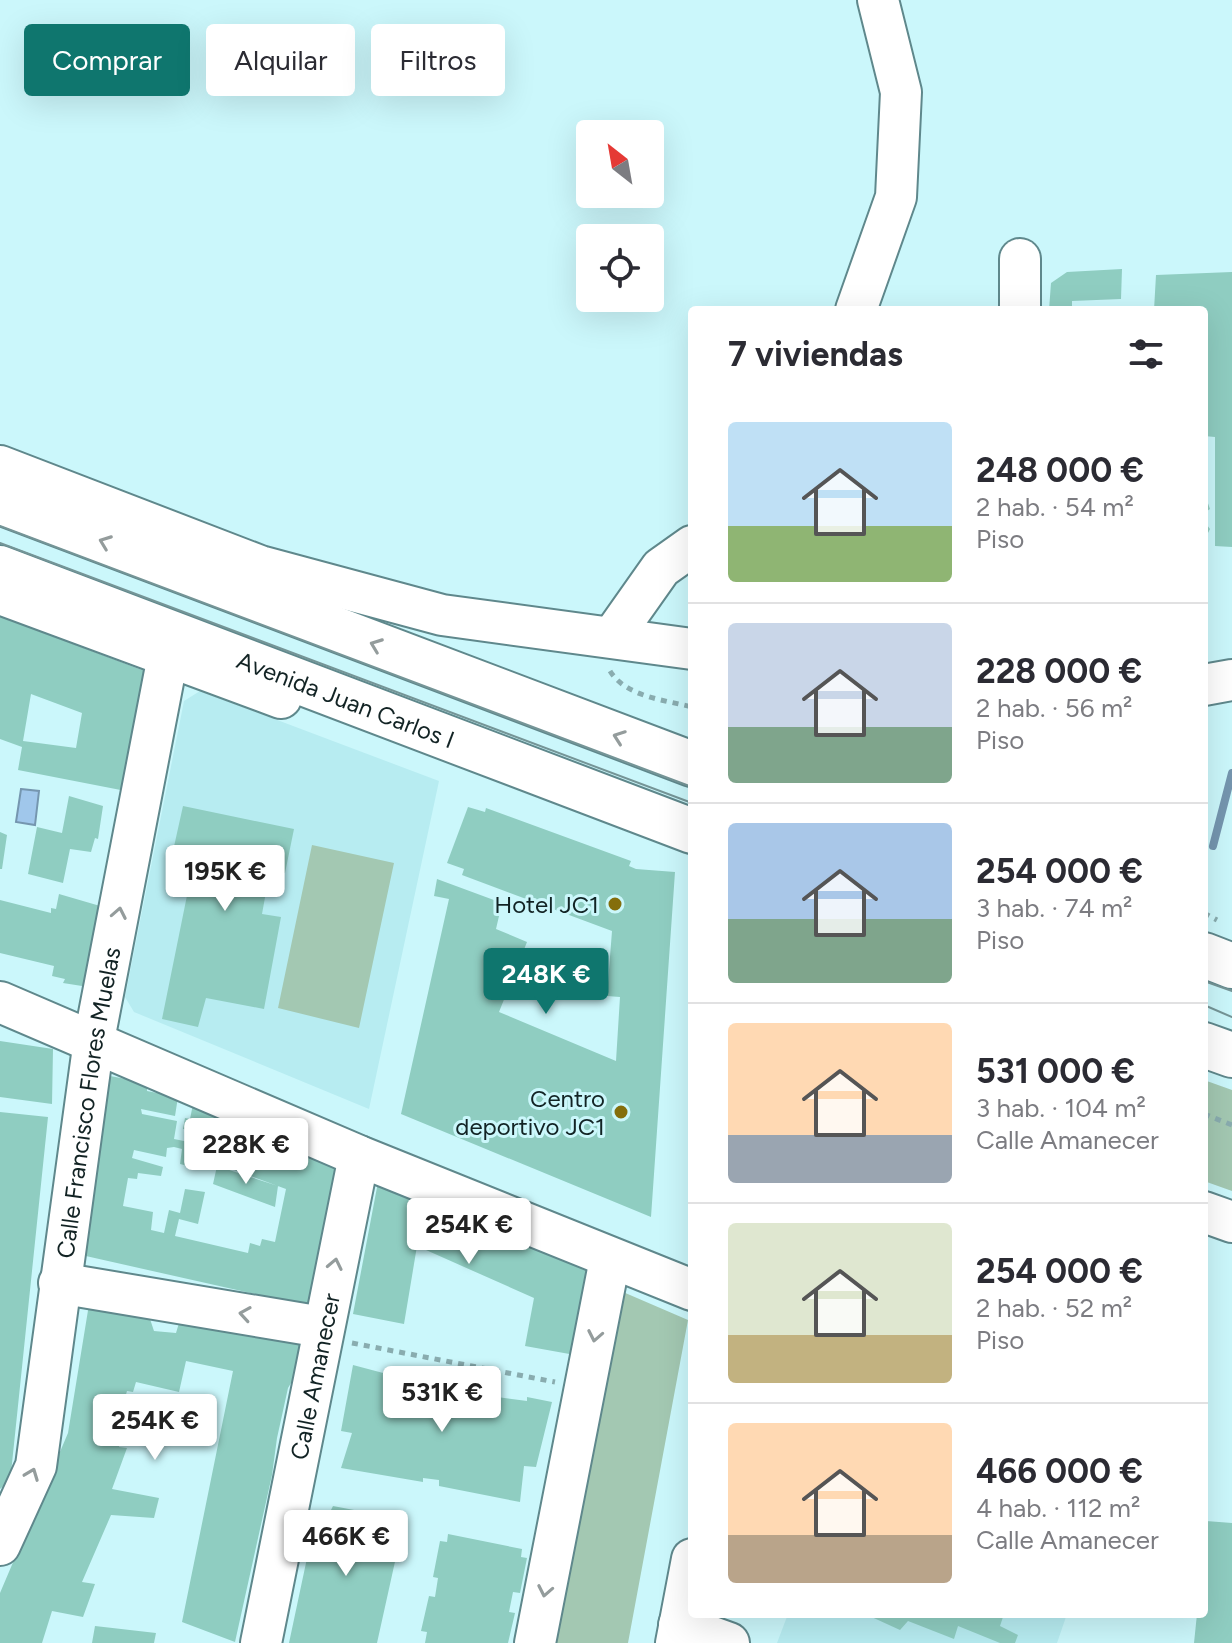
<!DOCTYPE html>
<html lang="es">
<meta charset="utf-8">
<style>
:root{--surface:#fff;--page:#f7f7f7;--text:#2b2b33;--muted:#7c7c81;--line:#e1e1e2;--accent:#0f766e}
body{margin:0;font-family:Figtree,sans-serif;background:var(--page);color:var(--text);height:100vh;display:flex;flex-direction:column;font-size:30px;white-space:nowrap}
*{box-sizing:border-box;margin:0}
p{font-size:26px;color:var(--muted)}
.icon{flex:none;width:44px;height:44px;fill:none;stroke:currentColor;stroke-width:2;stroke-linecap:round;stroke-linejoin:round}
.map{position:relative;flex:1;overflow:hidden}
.panel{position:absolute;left:688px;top:306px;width:520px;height:1312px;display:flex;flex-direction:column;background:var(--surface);border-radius:8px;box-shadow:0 8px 32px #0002}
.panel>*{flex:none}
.banner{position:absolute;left:24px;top:24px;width:544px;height:72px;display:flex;gap:16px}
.needle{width:52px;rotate:329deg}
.controls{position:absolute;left:576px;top:120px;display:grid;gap:16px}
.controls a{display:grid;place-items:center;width:88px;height:88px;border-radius:8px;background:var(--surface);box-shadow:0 8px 32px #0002;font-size:40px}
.price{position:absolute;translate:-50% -68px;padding:0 18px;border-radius:8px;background:#fff;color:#222;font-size:26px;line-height:52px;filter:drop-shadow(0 2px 4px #0008)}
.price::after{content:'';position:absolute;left:50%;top:48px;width:24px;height:18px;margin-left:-12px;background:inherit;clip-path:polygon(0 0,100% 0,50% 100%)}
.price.on{background:var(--accent);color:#fff}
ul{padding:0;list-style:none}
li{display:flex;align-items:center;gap:24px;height:200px;padding:0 40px}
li+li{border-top:2px solid var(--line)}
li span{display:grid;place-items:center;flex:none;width:224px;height:160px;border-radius:8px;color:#555}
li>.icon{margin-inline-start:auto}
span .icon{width:96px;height:96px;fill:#fffc;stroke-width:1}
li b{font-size:34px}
h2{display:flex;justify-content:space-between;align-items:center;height:96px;padding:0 40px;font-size:34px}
.pill{padding:0 28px;border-radius:8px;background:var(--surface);box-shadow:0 8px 32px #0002;font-size:28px;line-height:72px}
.pill.on{background:var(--accent);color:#fff}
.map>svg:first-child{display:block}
.built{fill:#b7ecf1}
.green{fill:#a3c8b2}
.water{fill:#a0c7eb;stroke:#7596af;stroke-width:2}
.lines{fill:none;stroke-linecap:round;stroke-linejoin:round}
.stream{stroke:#7596af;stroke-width:8}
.building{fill:#8fcdc1;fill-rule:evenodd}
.minor-casing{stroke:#5f888c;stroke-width:44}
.major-casing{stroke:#5f888c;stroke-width:48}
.path{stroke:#89acaf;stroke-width:5;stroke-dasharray:6 6;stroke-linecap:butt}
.minor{stroke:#fff;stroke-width:40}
.major{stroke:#fff;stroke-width:44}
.tram{stroke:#759597;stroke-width:2}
.oneway{stroke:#949c9c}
.poi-dot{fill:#846e0c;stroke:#cbf7fb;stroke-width:3}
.labels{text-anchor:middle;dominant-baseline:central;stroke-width:6;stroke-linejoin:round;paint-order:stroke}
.street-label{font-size:24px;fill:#122324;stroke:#cbf7fb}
.poi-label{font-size:24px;fill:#122324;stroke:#cbf7fb;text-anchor:end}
</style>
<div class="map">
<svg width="1232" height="1643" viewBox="0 0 1232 1643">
<rect width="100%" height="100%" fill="#cbf7fb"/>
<path class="built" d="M 200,691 L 439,781 L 369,1109 L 134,1012 L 125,997 L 184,701 Z
M 788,1614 L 1067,1614 L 1057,1643 L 777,1643 Z"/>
<path class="green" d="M 312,845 L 394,863 L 359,1028 L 278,1008 Z
M 1204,1080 L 1232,1090 L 1232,1191 L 1204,1181 Z
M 623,1292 L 688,1320 L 628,1643 L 554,1643 Z"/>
<path class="water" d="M 21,789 L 39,791 L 35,825 L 16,822 Z"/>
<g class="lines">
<path class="stream" d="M 1213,846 L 1232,773"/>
</g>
<path class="building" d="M 1122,269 L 1121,299 L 1072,301 L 1072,310 L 1049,310 L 1051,283 L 1067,272 Z
M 1232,272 L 1232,547 L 1215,546 L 1215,437 L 1204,436 L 1204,310 L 1154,310 L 1156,275 Z
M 1204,492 L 1210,509 L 1204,513 Z
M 1204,521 L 1210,529 L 1204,541 Z
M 0,616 L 155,675 L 131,792 L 18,770 L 22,747 L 0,739 ZM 31,694 L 82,713 L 76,748 L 23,741 Z
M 69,796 L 103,806 L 98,839 L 95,838 L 91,852 L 70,849 L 63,883 L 28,874 L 37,827 L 62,833 Z
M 183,806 L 294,829 L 285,873 L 270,870 L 262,914 L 281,917 L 264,1009 L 206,998 L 198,1027 L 162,1019 L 195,856 L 173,851 Z
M 468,807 L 485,812 L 486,808 L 631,861 L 629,866 L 636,869 L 675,872 L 651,1217 L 401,1114 L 449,899 L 434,896 L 437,879 L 502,903 L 496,929 L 527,942 L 499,1012 L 616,1061 L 620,997 L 607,996 L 612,931 L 462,875 L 464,869 L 447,863 Z
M 0,832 L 7,835 L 2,869 L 0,869 Z
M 59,894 L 107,908 L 92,979 L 82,986 L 63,983 L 65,979 L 52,976 L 54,966 L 0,953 L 0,900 L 51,913 L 51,908 L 56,909 Z
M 0,1041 L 53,1049 L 52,1104 L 0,1097 Z
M 110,1076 L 147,1083 L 147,1091 L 178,1097 L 175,1116 L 141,1109 L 142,1114 L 177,1121 L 174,1139 L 194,1143 L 196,1131 L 183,1129 L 185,1118 L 190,1119 L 194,1099 L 333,1156 L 341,1172 L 312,1307 L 77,1254 ZM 174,1147 L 182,1149 L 180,1164 L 188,1166 L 191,1154 L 286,1189 L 275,1242 L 262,1239 L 260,1246 L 250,1243 L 248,1253 L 175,1236 L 179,1219 L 198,1224 L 205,1192 L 185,1189 L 180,1213 L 169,1210 L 164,1233 L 151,1230 L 153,1212 L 123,1206 L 128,1178 L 137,1179 L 138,1173 L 161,1176 L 163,1167 L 132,1158 L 134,1150 L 166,1157 L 167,1148 Z
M 0,1112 L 48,1117 L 11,1473 L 8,1482 L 0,1489 Z
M 217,1166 L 278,1186 L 275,1207 L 213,1184 Z
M 378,1182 L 591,1263 L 575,1355 L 525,1346 L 534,1298 L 417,1246 L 404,1324 L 353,1314 Z
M 91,1292 L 305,1334 L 296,1384 L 291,1383 L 288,1388 L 277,1438 L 272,1475 L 235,1642 L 182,1622 L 233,1371 L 186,1361 L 179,1392 L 136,1382 L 133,1392 L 127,1391 L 121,1412 L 117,1434 L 123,1434 L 119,1447 L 127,1448 L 112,1489 L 159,1498 L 154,1518 L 111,1515 L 82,1582 L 95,1584 L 83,1617 L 52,1611 L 42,1643 L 0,1643 L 0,1593 L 68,1433 ZM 150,1319 L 179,1323 L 176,1333 L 154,1331 Z
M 353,1365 L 432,1386 L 433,1383 L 497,1397 L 527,1401 L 527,1397 L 552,1402 L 536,1467 L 524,1466 L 520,1502 L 439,1486 L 439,1480 L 423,1478 L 423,1482 L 341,1468 L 352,1433 L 341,1431 Z
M 333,1506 L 391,1517 L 388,1527 L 402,1530 L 377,1643 L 289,1643 L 317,1511 L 329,1514 Z
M 1206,1521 L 1232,1523 L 1232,1643 L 1194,1643 L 1197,1614 L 1204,1614 Z
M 448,1534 L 522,1549 L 521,1557 L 527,1558 L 520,1593 L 513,1592 L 509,1612 L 515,1613 L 508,1643 L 425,1643 L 427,1632 L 421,1631 L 429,1596 L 435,1597 L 438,1578 L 433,1577 L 440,1541 L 447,1542 Z
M 865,1614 L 1004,1614 L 1000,1626 L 1018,1635 L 1015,1643 L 1000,1643 L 958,1626 L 954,1639 L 908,1621 L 900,1630 Z
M 95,1626 L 156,1633 L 154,1643 L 92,1643 Z"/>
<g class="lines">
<g class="minor-casing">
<g id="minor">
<path d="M 1020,259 L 1020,310"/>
<path d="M 856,310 L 896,197 L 901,92 L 878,0"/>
<path d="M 0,466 L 260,566 L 442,615 L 692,649"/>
<path d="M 0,594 L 281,698"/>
<path d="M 613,636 L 661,568 L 692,546"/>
<path d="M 1204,685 L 1232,680"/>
<path d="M 0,1002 L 359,1156 L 692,1290"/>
<path d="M 1204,1212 L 1232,1222"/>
<path d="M 59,1283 L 322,1327"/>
<path id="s1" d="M 0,1545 L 36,1466 L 94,1040 L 168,656"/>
<path d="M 679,1625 L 729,1643"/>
<path id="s2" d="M 261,1643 L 359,1156"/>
<path d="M 535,1643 L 610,1259"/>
<path d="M 676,1643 L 692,1559"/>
</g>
</g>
<g class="major-casing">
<g id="major">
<path d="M 0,502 L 692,764"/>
<path id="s3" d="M 0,568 L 692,831"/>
<path d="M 1204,955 L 1232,966"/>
<path d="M 1204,1045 L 1232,1055"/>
</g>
</g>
<path class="path" d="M 610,671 C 626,697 665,700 692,707
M 1204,913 L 1217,920
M 1204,1114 L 1232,1125
M 352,1343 L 555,1382"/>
<use href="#minor" class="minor"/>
<use href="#major" class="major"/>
<path class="tram" d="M 0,526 L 692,787
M 0,543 L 692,803
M 1204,981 L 1232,991
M 1204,1005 L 1232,1017"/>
</g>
<defs><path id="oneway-chevron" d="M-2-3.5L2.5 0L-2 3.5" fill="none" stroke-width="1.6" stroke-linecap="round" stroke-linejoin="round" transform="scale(2)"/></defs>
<g class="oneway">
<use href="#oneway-chevron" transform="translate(105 542) rotate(-159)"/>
<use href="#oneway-chevron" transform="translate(376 645) rotate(-159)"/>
<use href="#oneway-chevron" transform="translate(619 737) rotate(-160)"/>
<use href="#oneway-chevron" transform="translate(119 913) rotate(-79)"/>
<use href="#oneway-chevron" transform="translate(335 1264) rotate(-78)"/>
<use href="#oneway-chevron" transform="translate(245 1314) rotate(-171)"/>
<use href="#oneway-chevron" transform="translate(595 1336) rotate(101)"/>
<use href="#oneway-chevron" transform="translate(32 1474) rotate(-69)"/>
<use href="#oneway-chevron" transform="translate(545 1591) rotate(101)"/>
</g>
<g class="poi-dot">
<circle cx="615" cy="904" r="8"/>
<circle cx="621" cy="1112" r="8"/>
</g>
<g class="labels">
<g class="street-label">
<text stroke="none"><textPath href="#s3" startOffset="370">Avenida Juan Carlos I</textPath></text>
<text stroke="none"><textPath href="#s1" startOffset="454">Calle Francisco Flores Muelas</textPath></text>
<text stroke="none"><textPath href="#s2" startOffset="272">Calle Amanecer</textPath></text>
</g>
<g class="poi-label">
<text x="599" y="904">Hotel JC1</text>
<text x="605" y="1098">Centro<tspan x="605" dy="28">deportivo JC1</tspan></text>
</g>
</g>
</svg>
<div class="controls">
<a><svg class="needle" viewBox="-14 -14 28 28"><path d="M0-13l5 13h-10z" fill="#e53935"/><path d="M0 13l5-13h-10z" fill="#7c7c81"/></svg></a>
<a><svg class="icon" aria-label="locate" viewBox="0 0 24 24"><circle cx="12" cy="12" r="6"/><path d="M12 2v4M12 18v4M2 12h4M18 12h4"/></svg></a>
</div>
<b class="price" style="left:225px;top:913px">195K €</b>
<b class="price on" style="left:546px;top:1016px">248K €</b>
<b class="price" style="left:246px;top:1186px">228K €</b>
<b class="price" style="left:469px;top:1266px">254K €</b>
<b class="price" style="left:442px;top:1434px">531K €</b>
<b class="price" style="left:155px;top:1462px">254K €</b>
<b class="price" style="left:346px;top:1578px">466K €</b>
<div class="banner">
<a class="pill on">Comprar</a>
<a class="pill">Alquilar</a>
<a class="pill">Filtros</a>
</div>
<section class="panel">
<h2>7 viviendas<svg class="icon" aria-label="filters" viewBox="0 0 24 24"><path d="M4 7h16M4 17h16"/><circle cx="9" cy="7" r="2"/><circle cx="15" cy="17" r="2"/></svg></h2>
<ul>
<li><span style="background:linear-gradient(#bfe0f5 65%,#8fb573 0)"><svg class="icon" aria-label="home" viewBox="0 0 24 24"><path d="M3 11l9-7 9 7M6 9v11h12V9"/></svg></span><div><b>248 000 €</b><p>2 hab. · 54 m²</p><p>Piso</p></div></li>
<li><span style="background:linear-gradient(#c9d6e8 65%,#7fa58c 0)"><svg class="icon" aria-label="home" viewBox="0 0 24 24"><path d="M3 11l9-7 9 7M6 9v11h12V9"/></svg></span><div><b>228 000 €</b><p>2 hab. · 56 m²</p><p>Piso</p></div></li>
<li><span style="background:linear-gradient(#a9c7e8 60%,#7fa58c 0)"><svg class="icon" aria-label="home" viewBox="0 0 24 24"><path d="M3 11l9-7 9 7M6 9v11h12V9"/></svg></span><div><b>254 000 €</b><p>3 hab. · 74 m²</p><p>Piso</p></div></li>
<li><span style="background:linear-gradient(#ffd9b3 70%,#9aa5b1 0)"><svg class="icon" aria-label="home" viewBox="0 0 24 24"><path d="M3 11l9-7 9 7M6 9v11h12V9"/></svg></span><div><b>531 000 €</b><p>3 hab. · 104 m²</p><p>Calle Amanecer</p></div></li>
<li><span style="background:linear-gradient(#dfe7d0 70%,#c2b280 0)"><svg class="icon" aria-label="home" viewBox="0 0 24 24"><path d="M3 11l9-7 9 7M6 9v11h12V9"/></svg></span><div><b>254 000 €</b><p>2 hab. · 52 m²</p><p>Piso</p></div></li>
<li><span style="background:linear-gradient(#ffd9b3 70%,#b9a48a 0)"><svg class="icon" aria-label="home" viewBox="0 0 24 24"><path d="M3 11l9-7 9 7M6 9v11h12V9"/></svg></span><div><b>466 000 €</b><p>4 hab. · 112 m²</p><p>Calle Amanecer</p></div></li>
</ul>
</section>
</div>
